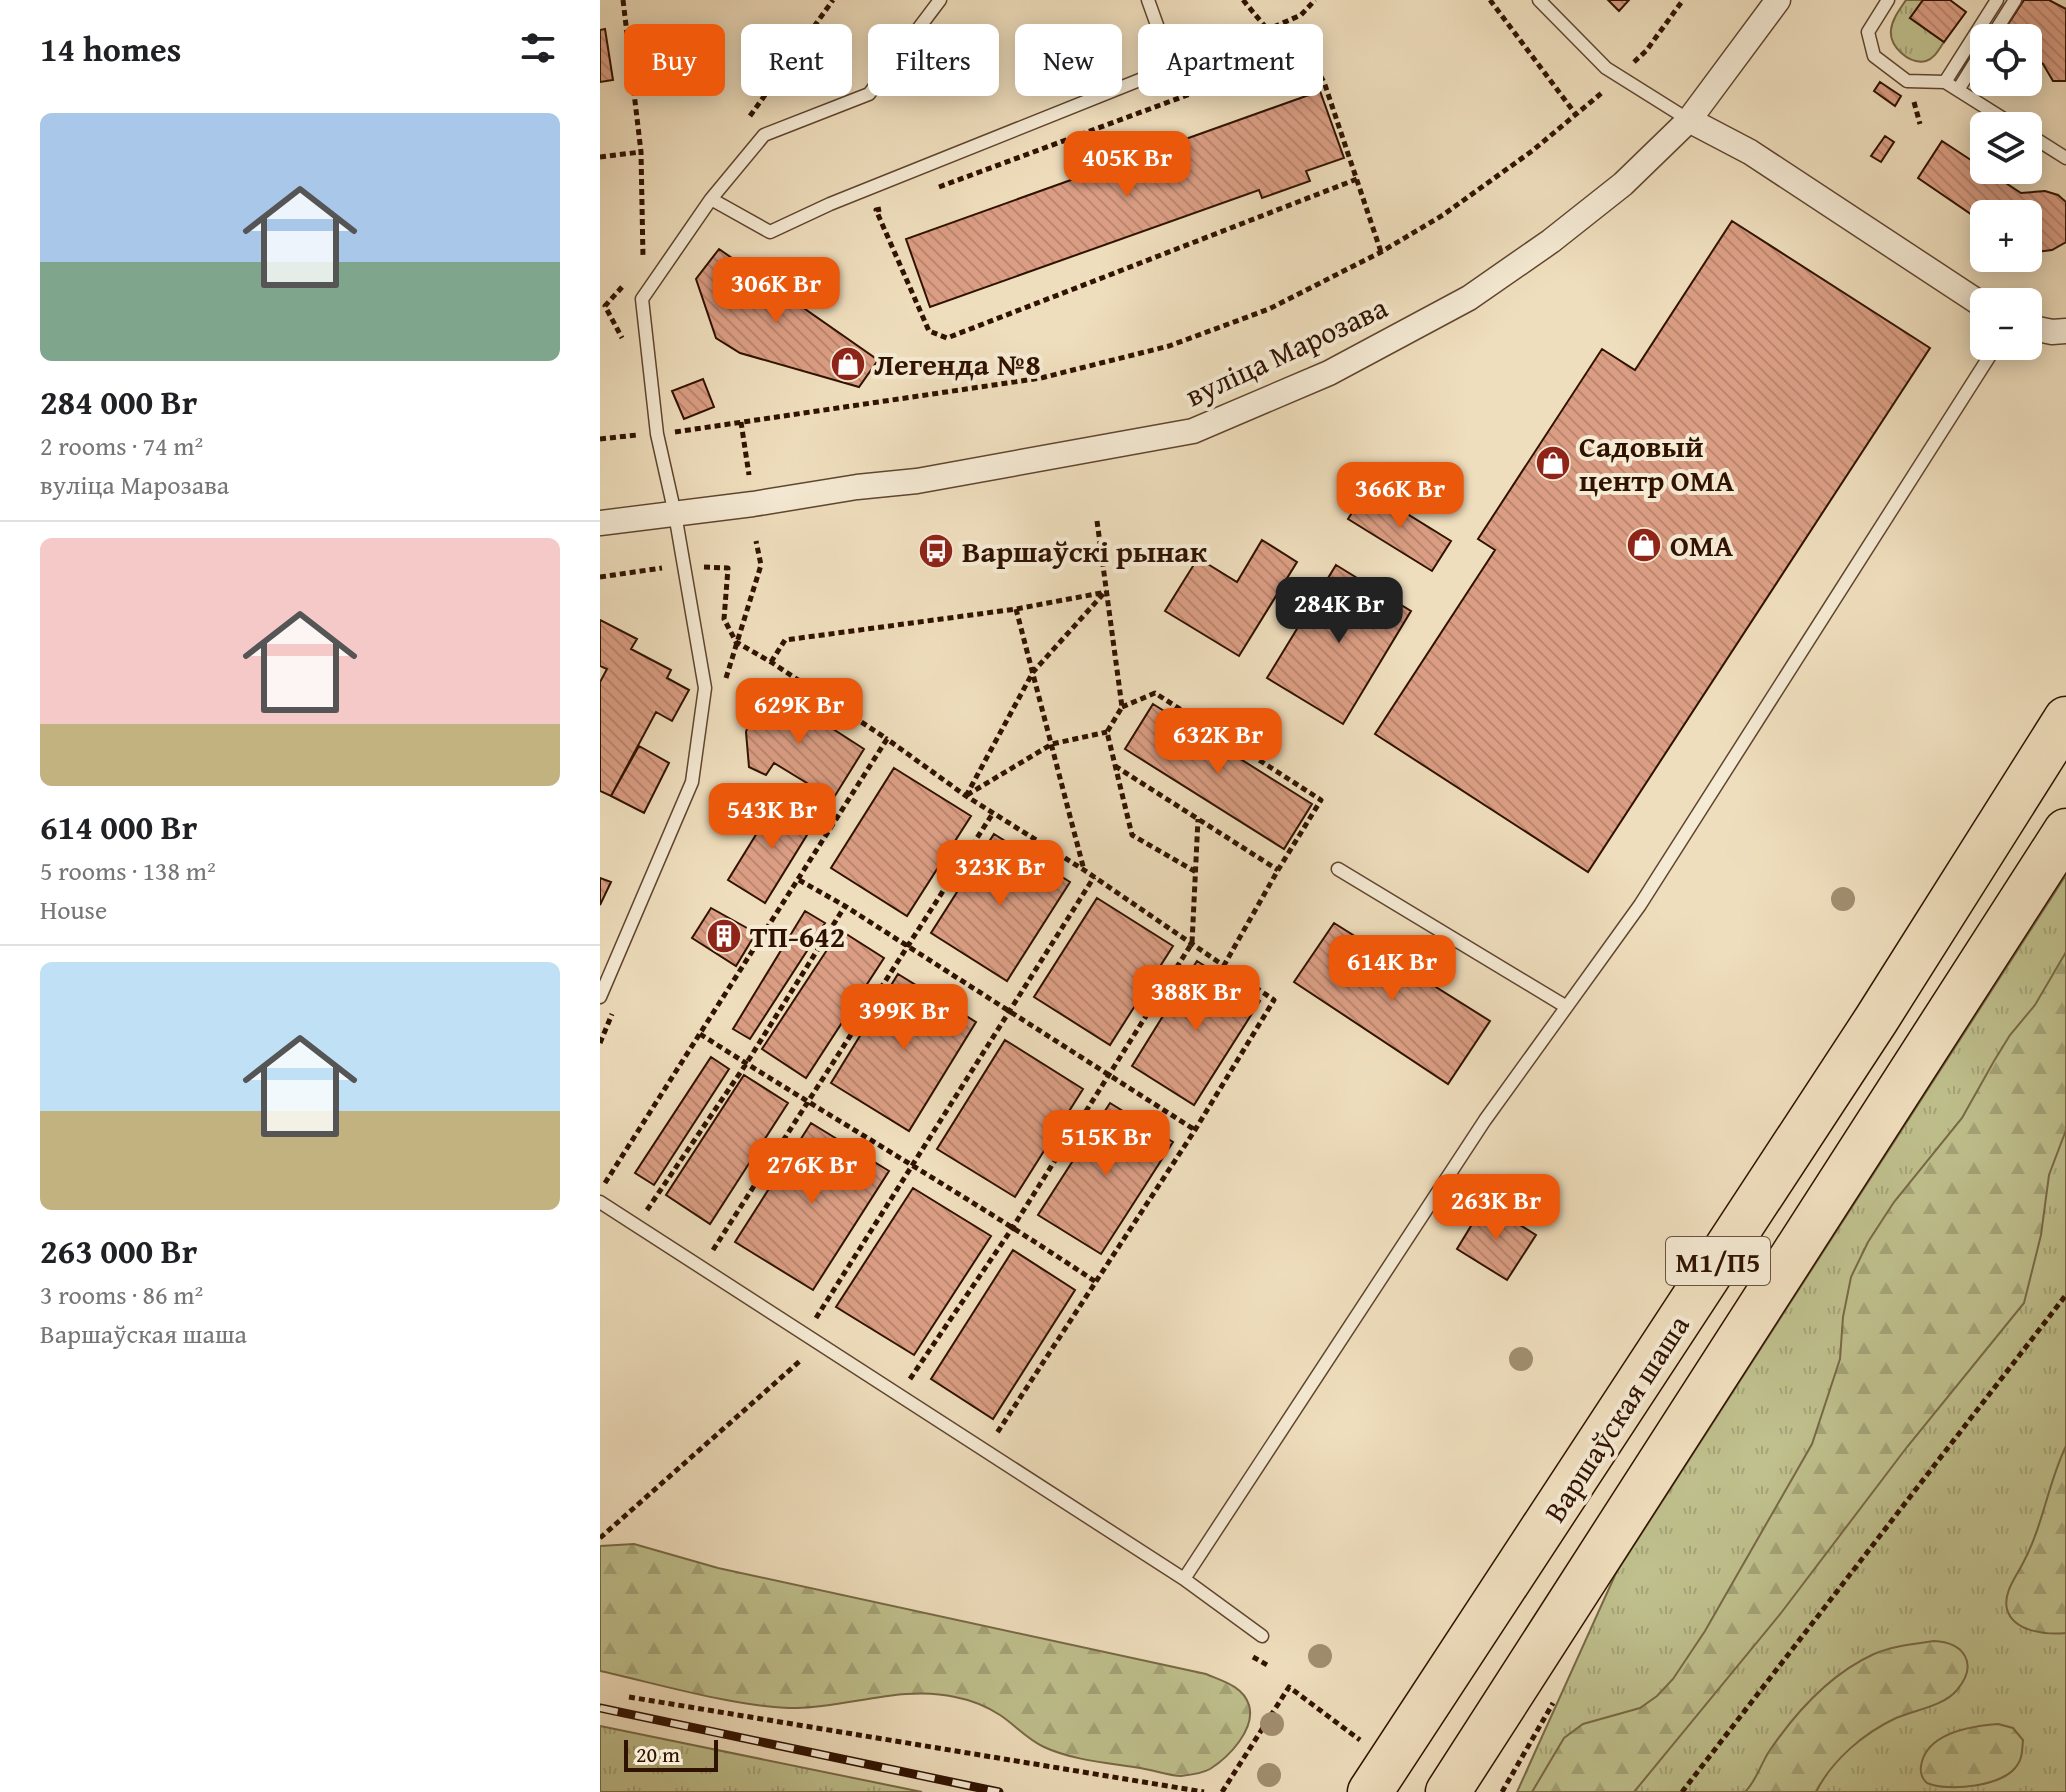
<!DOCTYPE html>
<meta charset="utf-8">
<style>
:root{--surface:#fff;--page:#f6f6f6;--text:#202124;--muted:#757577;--line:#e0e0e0;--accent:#ea580c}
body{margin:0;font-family:"Gentium Book Plus",serif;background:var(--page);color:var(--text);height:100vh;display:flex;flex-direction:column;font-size:30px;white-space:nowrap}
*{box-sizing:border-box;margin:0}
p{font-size:26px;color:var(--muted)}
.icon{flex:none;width:44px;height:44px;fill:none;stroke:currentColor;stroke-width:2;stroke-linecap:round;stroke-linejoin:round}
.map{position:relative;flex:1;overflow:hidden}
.panel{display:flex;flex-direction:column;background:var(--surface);width:600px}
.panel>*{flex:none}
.banner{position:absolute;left:24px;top:24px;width:760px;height:72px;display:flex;gap:16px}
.tools{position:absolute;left:1370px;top:24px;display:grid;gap:16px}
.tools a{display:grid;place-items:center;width:72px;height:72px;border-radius:12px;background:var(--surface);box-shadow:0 4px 20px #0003;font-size:40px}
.scale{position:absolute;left:24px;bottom:20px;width:94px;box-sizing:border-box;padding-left:8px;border:4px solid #301200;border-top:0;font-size:22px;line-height:28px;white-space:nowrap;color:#301200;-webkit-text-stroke:6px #f5ead4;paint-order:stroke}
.price{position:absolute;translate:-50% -68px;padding:0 18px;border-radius:16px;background:var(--accent);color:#fff;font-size:26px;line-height:52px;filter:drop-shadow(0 2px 4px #0008)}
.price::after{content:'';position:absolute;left:50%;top:48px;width:24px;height:18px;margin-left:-12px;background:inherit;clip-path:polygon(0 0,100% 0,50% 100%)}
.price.active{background:#222;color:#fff}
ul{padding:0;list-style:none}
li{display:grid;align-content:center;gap:16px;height:424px;padding:0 40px}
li+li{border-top:2px solid var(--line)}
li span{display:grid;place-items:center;height:248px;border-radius:12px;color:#555}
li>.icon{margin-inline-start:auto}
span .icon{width:144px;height:144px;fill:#fffc;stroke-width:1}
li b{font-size:34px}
h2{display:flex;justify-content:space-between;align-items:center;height:96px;padding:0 40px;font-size:34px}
.pill{padding:0 28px;border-radius:12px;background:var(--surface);box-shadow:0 4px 20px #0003;font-size:28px;line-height:72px}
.pill.active{background:var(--accent);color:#fff}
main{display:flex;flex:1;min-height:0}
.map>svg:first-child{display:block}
.grass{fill:url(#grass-tufts);stroke:#786946;stroke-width:2}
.forest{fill:url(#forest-firs);stroke:#786946;stroke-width:2}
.building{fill:url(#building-back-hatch);stroke:#301200;stroke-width:2}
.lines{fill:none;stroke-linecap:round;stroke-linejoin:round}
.lane-casing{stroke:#60452f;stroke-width:15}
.street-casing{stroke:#60452f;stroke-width:27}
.highway-casing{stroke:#301200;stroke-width:47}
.path{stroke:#301200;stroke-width:5;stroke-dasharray:6 4;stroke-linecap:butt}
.lane{stroke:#f5ead4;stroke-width:12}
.street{stroke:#f5ead4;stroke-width:24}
.highway{stroke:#efdebd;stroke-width:44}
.rail-casing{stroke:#301200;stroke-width:9}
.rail{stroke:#f5ead4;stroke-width:6;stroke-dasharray:18;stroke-linecap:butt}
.tree{fill:#a18f70}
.labels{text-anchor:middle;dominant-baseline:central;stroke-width:8;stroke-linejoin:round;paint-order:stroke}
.shield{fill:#f5ead4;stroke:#6b5340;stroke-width:2}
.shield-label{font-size:28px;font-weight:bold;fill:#301200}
.street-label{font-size:30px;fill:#301200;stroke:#f5ead4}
.poi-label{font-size:30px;font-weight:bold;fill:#301200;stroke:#f5ead4;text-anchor:start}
</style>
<main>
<section class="panel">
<h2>14 homes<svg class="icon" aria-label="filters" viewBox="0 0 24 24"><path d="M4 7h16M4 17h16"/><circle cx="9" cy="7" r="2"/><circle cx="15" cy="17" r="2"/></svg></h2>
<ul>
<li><span style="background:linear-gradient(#a9c7e8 60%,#7fa58c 0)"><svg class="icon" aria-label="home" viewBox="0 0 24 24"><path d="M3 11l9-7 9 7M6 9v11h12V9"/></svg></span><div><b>284 000 Br</b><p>2 rooms · 74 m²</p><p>вуліца Марозава</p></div></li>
<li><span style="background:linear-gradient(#f6c9c9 75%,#c2b280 0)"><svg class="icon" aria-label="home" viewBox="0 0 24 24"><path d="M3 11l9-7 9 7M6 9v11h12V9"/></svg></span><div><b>614 000 Br</b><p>5 rooms · 138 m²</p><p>House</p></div></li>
<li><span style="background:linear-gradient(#bfe0f5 60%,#c2b280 0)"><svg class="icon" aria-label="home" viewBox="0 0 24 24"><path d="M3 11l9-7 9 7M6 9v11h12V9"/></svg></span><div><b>263 000 Br</b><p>3 rooms · 86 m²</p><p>Варшаўская шаша</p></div></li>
</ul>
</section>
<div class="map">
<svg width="1466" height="1792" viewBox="0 0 1466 1792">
<defs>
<pattern id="grass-tufts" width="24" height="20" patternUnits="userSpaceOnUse" patternTransform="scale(2)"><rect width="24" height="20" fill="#bfc08d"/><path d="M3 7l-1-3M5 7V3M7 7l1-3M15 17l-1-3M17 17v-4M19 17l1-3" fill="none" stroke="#a4a478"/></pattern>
<pattern id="forest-firs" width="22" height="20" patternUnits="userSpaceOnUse" patternTransform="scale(2)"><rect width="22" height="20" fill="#bfc08d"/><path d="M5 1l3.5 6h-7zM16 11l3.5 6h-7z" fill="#a4a478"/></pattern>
<pattern id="building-back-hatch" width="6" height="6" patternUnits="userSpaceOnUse" patternTransform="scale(2)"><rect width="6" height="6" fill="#db9e84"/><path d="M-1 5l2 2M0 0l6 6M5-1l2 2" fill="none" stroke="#bc8770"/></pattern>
</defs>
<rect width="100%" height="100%" fill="#efdebd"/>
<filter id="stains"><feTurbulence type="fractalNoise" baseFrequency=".0025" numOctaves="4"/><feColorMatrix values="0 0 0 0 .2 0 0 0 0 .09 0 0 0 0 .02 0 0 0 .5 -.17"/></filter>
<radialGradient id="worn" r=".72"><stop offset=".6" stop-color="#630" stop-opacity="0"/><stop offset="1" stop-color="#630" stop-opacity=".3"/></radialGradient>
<path class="grass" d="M 1306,0 L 1323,0 L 1310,18 L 1344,42 C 1339,49 1335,58 1326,61 C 1309,65 1289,46 1291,30 C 1292,19 1300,9 1306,0 Z
M 1466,875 L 1466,1792 L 917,1792 L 1016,1573 Z
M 0,1726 L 322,1792 L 0,1792 Z"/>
<path class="forest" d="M 1466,952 L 1466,1130 L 1449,1175 L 1441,1235 L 1424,1303 L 1307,1447 L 1181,1613 L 1034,1792 L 932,1792 L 964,1738 L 983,1724 L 1040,1708 L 1057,1696 L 1073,1679 L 1105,1631 L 1212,1444 L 1240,1359 L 1243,1317 L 1251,1277 L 1268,1242 L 1294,1202 L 1362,1118 L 1394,1061 L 1410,1035 L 1435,1005 Z
M 1466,1446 L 1466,1633 C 1447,1635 1413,1632 1407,1609 C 1403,1593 1416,1577 1423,1563 C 1443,1526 1448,1483 1466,1446 Z
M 34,1544 L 118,1568 L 606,1674 C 622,1681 643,1686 649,1705 C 656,1729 629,1757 610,1769 C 603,1773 590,1775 581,1776 C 570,1776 556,1771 545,1769 C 512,1763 474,1761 444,1747 C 427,1739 415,1725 400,1715 C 386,1706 371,1700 355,1697 C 303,1685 249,1707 197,1708 C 138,1708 59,1684 0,1671 L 0,1546 Z
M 1334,1641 C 1364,1642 1379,1664 1357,1690 C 1344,1706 1315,1710 1296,1718 C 1264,1733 1232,1760 1216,1792 L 1145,1792 C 1157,1780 1161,1763 1170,1750 C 1196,1712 1232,1673 1274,1654 C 1292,1646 1313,1644 1334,1641 Z
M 1398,1724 L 1413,1728 L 1423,1740 C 1422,1749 1423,1757 1418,1764 C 1405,1787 1347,1792 1327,1783 C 1322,1779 1320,1772 1321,1766 C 1326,1733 1371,1726 1398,1724 Z"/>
<path class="building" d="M 1008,0 L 1029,0 L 1019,11 Z
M 1323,0 L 1350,0 L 1366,12 L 1344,42 L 1310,18 Z
M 1424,0 L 1449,0 L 1466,9 L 1466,81 L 1453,81 L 1443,64 L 1428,55 L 1428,38 L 1399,38 Z
M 5,29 L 13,80 L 0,82 L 0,30 Z
M 1280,82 L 1301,96 L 1295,106 L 1274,91 Z
M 720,91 L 744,158 L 706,171 L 710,181 L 662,198 L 659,190 L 330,307 L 306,239 Z
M 1285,136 L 1294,142 L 1281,162 L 1271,156 Z
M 1342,141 L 1421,193 L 1445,191 L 1458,195 L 1466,202 L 1466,242 L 1452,250 L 1429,253 L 1428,214 L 1384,214 L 1384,223 L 1318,178 Z
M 1132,221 L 1330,348 L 988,872 L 775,734 L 895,550 L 878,539 L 1002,349 L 1035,370 Z
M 119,249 L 278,360 L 259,387 L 140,353 L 116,338 L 96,279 Z
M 103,379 L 114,407 L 84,419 L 72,391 Z
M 767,489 L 851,541 L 832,571 L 748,519 Z
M 662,540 L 697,562 L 639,656 L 565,611 L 598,558 L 637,582 Z
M 736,565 L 811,611 L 743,724 L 667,678 Z
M 0,620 L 37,639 L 31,649 L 71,670 L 67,678 L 89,690 L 72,721 L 56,712 L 11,796 L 0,791 L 0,682 L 7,669 L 0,666 Z
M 169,692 L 196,705 L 264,749 L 233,799 L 174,763 L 166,775 L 149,767 L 146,732 L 149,722 Z
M 553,704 L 712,804 L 684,849 L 525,749 Z
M 39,746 L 69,763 L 44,813 L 11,796 Z
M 294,768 L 371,816 L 307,916 L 231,868 Z
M 178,799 L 215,822 L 165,903 L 128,880 Z
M 394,834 L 470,882 L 407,981 L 331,933 Z
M 0,878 L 11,882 L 0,905 Z
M 497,898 L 573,946 L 510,1045 L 434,997 Z
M 111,908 L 156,933 L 136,966 L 92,938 Z
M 205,911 L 225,923 L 150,1039 L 133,1029 Z
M 734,923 L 890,1021 L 848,1084 L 694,982 Z
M 240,930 L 284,958 L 206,1078 L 162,1049 Z
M 597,961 L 660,1001 L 594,1105 L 532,1066 Z
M 298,974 L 376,1022 L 309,1131 L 231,1083 Z
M 405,1040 L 483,1089 L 415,1197 L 337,1149 Z
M 111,1057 L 129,1069 L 54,1185 L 35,1173 Z
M 144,1075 L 188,1103 L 110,1224 L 66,1195 Z
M 510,1103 L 573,1142 L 501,1254 L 438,1215 Z
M 211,1123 L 289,1171 L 213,1290 L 135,1242 Z
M 313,1188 L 391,1236 L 314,1355 L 236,1307 Z
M 885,1203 L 936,1235 L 907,1280 L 857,1249 Z
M 413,1250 L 475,1290 L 393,1419 L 331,1379 Z"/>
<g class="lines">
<g class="lane-casing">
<path id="lane" d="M 939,0 L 1006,68 L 1089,120
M 1288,0 L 1268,32 L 1274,56 L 1307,81 L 1345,82 L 1415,126
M 1391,38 L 1415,0
M 1345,82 L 1397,0
M 1358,90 L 1384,48
M 1428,134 L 1466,158
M 111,199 L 170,232 L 230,204 L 572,67 L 548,0
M 738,869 L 965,1006
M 0,997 L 92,782 L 105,688 L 75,514 L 57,434 L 42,299 L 111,199 L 164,135 L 269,94 L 340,0
M 0,1202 L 584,1579
M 662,1636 L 584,1579 L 885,1120 L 1040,905 L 1396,346"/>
</g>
<g class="street-casing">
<path id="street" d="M 1089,120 L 1150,152 L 1384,306
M 1428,327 L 1452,332 L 1466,331
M 0,523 L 153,504 L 257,487 L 317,481 L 593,431 L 729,373 L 869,298 L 951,241 L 1023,184 L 1089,120 L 1178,0"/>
</g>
<g class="highway-casing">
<path id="highway" d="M 770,1792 L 1276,1020 L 1466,719
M 848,1792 L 1466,831"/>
</g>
<path class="path" d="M 23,0 L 41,152 L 43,258
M 643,0 L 668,30
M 890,0 L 977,116
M 587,35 L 598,60 L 701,15 L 715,0
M 1034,62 L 1046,51 L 1083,0
M 1314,102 L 1320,124
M 150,116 L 233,0
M 0,157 L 41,152
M 339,187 L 706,51 L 724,82 L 781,252
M 281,209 L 276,210 L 329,331 L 347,338 L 757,179
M 22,287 L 5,306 L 22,338
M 141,422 L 149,475
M 75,432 L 441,378 L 569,346 L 669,309 L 781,252 L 843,215 L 932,151 L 1004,91
M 0,439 L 37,435
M 497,521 L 522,707 L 507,732 L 532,835 L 596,872
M 104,567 L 128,568 L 124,619 L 136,642 L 171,662 L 287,739
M 0,577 L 62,568
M 416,609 L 484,870
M 171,662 L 185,640 L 416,609 L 506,592
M 126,678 L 161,565 L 156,541
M 522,707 L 555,693 L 721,800 L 678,870 L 623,967
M 515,766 L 678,870
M 367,795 L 452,744 L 507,732
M 366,796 L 433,672 L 505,592
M 199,880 L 245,906 L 595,1130
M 100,1034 C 231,1118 366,1195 496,1282
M 0,1043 L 12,1014
M 5,1183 L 287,739 L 366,796 L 484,870 L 674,1000 L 595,1130 L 397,1433
M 47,1210 L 146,1064 L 245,906
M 113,1250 L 393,813
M 216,1318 L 494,877
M 310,1379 L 413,1227 L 592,943 L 598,819
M 0,1538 L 201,1360
M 653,1657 L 669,1666
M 29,1697 L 604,1792
M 622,1792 L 689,1687 L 760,1740
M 902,1792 L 953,1703
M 1082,1792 L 1466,1295"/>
<use href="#lane" class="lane"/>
<use href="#street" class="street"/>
<use href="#highway" class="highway"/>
<g class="rail-casing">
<path id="rail" d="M 0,1708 L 399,1792"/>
</g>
<use href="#rail" class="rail"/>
</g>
<g class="tree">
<circle cx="1243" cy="899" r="12"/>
<circle cx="921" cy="1359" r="12"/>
<circle cx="720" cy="1656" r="12"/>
<circle cx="672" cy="1724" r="12"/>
<circle cx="669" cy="1775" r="12"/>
</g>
<defs>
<g id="shop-disc" transform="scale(1.8)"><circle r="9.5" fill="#8f2418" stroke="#f5ead4"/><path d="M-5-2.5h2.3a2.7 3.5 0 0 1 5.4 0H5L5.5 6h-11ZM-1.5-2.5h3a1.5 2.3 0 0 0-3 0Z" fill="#fff"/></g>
<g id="bus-disc" transform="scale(1.8)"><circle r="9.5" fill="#8f2418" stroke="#f5ead4"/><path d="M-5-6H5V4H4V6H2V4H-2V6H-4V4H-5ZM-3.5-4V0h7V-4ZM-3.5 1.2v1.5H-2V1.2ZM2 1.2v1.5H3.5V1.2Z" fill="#fff"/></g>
<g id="building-disc" transform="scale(1.8)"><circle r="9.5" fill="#8f2418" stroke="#f5ead4"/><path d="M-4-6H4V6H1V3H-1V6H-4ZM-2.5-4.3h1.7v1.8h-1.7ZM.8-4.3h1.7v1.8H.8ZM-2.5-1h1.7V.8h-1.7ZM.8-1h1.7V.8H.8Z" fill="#fff"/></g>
</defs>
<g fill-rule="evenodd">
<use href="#shop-disc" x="248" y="364"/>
<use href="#shop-disc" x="953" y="463"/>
<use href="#shop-disc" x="1044" y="545"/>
<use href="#bus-disc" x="336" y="551"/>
<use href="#building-disc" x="124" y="936"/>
</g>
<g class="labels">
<rect class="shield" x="1066" y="1237" width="104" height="48" rx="6"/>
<g class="shield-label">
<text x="1118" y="1261">М1/П5</text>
</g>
<g class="street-label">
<text transform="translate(686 351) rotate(-25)">вуліца Марозава</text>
<text transform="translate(1016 1418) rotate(-57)">Варшаўская шаша</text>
</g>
<g class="poi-label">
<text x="274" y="364">Легенда №8</text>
<text x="979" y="446">Садовый<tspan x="979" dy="34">центр ОМА</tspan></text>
<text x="1070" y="545">ОМА</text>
<text x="362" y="551">Варшаўскі рынак</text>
<text x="150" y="936">ТП-642</text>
</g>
</g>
<rect width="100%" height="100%" filter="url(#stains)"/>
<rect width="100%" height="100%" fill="url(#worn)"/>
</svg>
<div class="tools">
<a><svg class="icon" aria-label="locate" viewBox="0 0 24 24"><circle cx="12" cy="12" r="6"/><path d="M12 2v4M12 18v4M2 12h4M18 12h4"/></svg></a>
<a><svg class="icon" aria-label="layers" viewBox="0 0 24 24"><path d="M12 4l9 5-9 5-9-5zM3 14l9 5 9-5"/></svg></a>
<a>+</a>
<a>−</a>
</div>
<div class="scale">20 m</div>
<b class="price" style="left:527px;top:199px">405K Br</b>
<b class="price" style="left:176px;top:325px">306K Br</b>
<b class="price" style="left:800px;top:530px">366K Br</b>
<b class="price active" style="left:739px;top:645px">284K Br</b>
<b class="price" style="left:199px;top:746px">629K Br</b>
<b class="price" style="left:618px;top:776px">632K Br</b>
<b class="price" style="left:172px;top:851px">543K Br</b>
<b class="price" style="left:400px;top:908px">323K Br</b>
<b class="price" style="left:792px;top:1003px">614K Br</b>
<b class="price" style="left:596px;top:1033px">388K Br</b>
<b class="price" style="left:304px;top:1052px">399K Br</b>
<b class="price" style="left:506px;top:1178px">515K Br</b>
<b class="price" style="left:212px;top:1206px">276K Br</b>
<b class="price" style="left:896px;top:1242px">263K Br</b>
<div class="banner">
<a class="pill active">Buy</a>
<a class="pill">Rent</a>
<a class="pill">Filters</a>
<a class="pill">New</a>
<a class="pill">Apartment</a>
</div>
</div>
</main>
